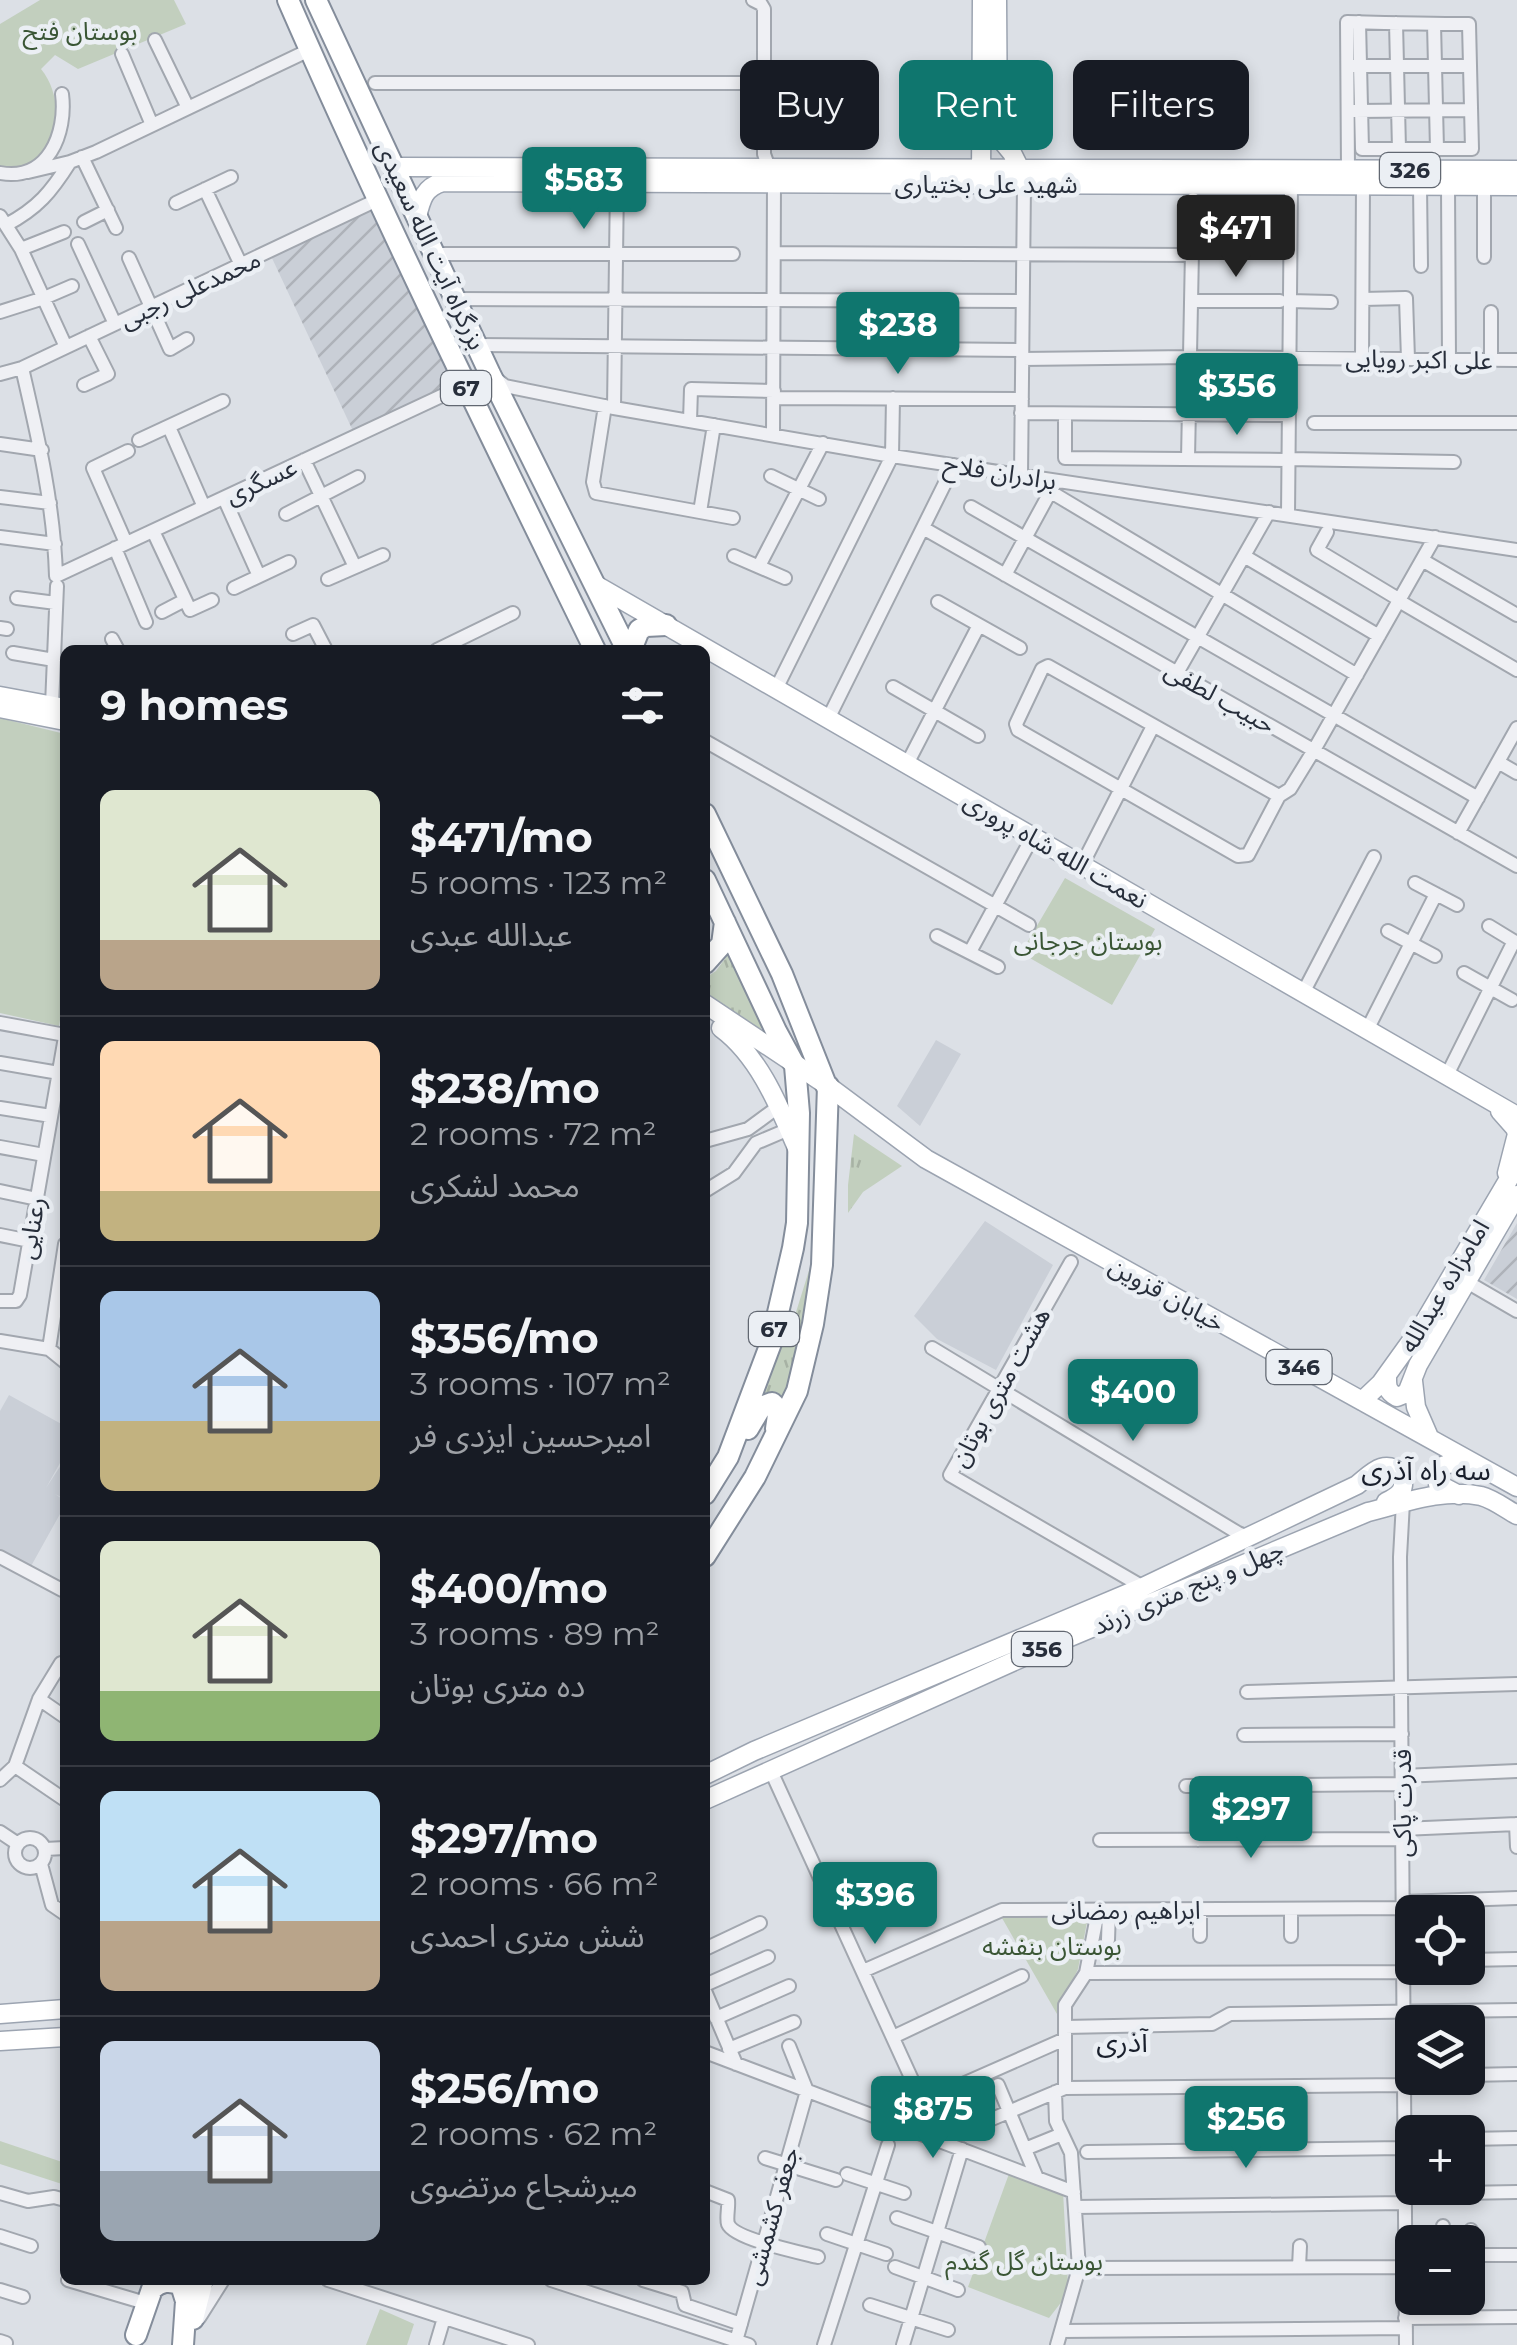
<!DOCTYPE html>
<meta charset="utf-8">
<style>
:root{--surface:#171b24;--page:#242831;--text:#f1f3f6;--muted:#9ea1a6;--line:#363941;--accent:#0f766e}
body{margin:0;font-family:Montserrat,"Noto Sans Arabic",sans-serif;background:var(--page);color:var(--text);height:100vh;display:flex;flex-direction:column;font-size:38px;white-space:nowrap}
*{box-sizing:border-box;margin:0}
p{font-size:32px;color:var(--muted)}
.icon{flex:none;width:55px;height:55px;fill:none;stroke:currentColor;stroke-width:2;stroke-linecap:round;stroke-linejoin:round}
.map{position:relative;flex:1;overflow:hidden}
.drawer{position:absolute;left:60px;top:645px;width:650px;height:1640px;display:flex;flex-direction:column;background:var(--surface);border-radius:15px;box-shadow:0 5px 15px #0003}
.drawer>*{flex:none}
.banner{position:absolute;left:740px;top:60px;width:625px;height:90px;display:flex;gap:20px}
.fabs{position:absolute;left:1395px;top:1895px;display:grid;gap:20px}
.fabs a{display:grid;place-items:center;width:90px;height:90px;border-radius:15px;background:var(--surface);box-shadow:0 5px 15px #0003;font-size:50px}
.price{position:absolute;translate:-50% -85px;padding:0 22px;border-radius:10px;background:var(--accent);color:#fff;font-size:32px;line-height:65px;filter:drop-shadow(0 2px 5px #0008)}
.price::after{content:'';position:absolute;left:50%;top:60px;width:30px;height:22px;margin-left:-15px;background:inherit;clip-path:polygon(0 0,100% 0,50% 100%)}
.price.current{background:#222;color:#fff}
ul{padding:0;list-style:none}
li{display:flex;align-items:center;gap:30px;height:250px;padding:0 40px}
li+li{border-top:2px solid var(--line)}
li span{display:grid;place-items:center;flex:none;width:280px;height:200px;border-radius:15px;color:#555}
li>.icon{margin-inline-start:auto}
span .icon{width:120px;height:120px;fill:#fffc;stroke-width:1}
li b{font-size:42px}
h2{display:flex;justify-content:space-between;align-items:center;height:120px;padding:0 40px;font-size:42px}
.pill{padding:0 35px;border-radius:15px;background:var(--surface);box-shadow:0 5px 15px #0003;font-size:35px;line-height:90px}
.pill.current{background:var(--accent);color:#fff}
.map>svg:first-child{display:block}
.built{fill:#cacfd7}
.industrial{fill:url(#industrial-furrows)}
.grass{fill:url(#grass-tufts)}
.park{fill:#c2cfbe}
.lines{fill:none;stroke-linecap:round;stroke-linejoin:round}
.minor-casing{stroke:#a2a7af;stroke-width:16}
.major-casing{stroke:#9ca4b1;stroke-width:21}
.highway-casing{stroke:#848d9b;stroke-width:24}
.minor{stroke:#eff0f4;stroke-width:12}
.major{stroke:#fff;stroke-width:18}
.highway{stroke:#fff;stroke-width:20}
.labels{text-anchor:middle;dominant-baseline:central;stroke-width:9;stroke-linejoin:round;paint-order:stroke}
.shield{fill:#ebeff4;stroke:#626872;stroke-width:2.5}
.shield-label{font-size:22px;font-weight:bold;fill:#272e3b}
.park-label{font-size:25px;fill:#3a5635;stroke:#ebeff4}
.street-label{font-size:25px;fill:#272e3b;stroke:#ebeff4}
.neighbourhood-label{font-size:28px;fill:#191f2c;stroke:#ebeff4}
</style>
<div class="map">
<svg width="1517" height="2345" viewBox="0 0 1517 2345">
<defs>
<pattern id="industrial-furrows" width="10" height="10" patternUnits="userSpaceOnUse" patternTransform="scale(2.5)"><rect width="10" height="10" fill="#cacfd7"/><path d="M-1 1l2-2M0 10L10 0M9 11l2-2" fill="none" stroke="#aeb2b9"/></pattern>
<pattern id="grass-tufts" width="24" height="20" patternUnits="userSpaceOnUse" patternTransform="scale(2.5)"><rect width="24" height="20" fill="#c2cfbe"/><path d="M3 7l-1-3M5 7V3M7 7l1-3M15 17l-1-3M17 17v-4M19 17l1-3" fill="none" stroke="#a7b2a4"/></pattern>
</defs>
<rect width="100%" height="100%" fill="#dce0e6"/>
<path class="built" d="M 936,1040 L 961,1054 L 920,1126 L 897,1106 Z
M 985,1221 L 1053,1265 L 996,1370 L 937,1339 L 914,1316 Z
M 9,1395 L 65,1426 L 65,1454 L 46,1488 L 65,1459 L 65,1499 L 55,1494 L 65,1501 L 65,1505 L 30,1568 L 0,1550 L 0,1411 Z"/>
<path class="industrial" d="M 369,211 L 380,215 L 454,374 L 450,386 L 353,431 L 271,256 Z
M 1517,1223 L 1517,1299 L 1484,1280 Z"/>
<path class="grass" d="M 729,953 L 762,1027 L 759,1032 L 705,995 L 705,978 L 716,971 Z
M 854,1134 L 902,1166 L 863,1192 L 848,1213 L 848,1185 Z
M 811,1264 L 800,1339 L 783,1407 C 778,1391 770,1392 757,1400 L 792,1325 Z"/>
<path class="park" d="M 40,0 L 174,0 L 186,24 L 78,69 L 55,55 L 41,69 C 71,105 56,180 0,167 L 0,24 Z
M 0,718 L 65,734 L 65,992 L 59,1026 L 0,1013 Z
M 1065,878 L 1155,929 L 1112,1005 L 1021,953 Z
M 1088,1917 L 1078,1969 L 1057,2014 L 1002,1918 Z
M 0,2141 L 65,2163 L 65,2185 L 0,2164 Z
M 1010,2171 L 1063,2191 L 1068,2285 L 1063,2300 L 1049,2318 L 968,2287 Z
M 380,2309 L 414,2324 L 407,2345 L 366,2345 Z"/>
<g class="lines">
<g class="minor-casing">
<path id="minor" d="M 753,0 L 761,4 L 764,9 L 764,154 L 769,168
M 1396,23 L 1399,149
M 1434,24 L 1437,149
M 155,40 L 188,108
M 122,54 L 152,125
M 1353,66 L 1470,66
M 375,83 L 763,83
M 1354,111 L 1471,110
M 82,157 L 116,228
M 1348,170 L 1347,22 C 1387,23 1428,24 1469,24 L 1472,149 L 1362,149 L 1359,22
M 28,172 L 70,162 L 96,152 L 301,54
M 0,173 C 48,182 67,133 62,94
M 1420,186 L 1421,266
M 1448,186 L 1449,359
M 205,189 L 241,265
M 176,203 L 231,177
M 0,216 L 21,249 L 66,347
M 84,222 L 108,210
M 6,225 C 38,208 51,192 70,162
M 1214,239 L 1290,239
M 78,244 L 115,324
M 21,249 L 64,232
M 774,253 L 1192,255
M 435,254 L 733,254
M 1484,257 L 1484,186
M 129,258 L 170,349 L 187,339
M 456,299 L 1022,301
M 1363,299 L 1406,298 L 1408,359
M 1191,301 L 1280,301
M 1290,301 L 1331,302
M 0,312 L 44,298 L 72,286
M 1491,312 L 1491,360
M 478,345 L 1022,350
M 1022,359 L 1190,357 L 1517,360
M 1362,359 L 1363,185
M 22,368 C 38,437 54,505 56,576 L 465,385
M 0,374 L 22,368 L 379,199
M 495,378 L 505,386 L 614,408 L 892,456 L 1517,550
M 84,385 L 108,374 L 89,336
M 774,398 L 1022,399
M 605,406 L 593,482 L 596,493 L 700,512 L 714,425
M 614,408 L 617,183
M 1021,413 L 1283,415
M 1065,414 L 1065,458 L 1286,460
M 690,421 L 691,389 L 774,391
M 1314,423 L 1517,423
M 169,427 L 204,507
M 773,435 L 774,183
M 139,440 L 223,401
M 0,444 L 42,450
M 1188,459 L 1193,199
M 1289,459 L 1454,462
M 304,460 L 355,567
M 1021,475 L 1024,184
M 771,476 L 819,499
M 1051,492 L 1357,675
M 0,497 L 50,503
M 224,498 L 259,576
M 971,507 L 1478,798
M 700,512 L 733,518
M 286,514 L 358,477
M 1288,515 L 1291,185
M 923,528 L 1517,866
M 153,531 L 190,610 L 212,600
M 1327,532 L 1317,550 L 1400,600
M 0,537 L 55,544
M 126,543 L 93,468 L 128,451
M 115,548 L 146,622
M 734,556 L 785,578
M 1244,556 L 1379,636
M 1422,560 L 1517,615
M 759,566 L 823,443
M 1005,575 L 1054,485
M 328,579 L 383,555
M 234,588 L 289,562
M 17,598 L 56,603
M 1399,601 L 1517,670
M 938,602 L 1020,648
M 162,612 L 185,600
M 0,628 L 7,629
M 293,634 L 313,625 L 326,650
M 112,639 L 118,650
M 437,650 L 513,613
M 13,653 L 54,660
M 1177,673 L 1269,512
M 893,687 L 978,736
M 776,689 L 892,456 L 893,398
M 52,705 L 57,586
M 828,719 L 954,465
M 705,741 L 1029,925
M 1498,762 L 1517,773
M 907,764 L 979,625
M 1279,796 L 1048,666 L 1042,669 L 1016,724 L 1018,730 L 1238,856 L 1248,855 L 1279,796 L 1290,789 L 1314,750 L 1435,537
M 1458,833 L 1517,728
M 1082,865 L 1153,726
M 1415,883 L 1457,905
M 1489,926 L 1517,943
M 1388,931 L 1435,956
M 937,936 L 998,967
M 970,952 L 1033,836
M 1464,973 L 1512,1000
M 1303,993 L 1374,857
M 0,1023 L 65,1035
M 1367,1030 L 1436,894
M 0,1063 L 59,1073
M 1447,1075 L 1514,941
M 0,1108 L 51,1116
M 705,1141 L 748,1129 L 778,1107
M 0,1147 L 44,1155
M 0,1191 L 37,1199
M 705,1191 L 734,1173 L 756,1143 L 789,1129
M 0,1235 L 30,1241
M 1071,1262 L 950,1475 L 1143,1587
M 1467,1282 L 1517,1311
M 0,1301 L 16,1301 L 20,1295 L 65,1037
M 0,1341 L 49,1349 L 65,1362
M 932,1348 L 1238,1533 L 1248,1537
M 49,1349 L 65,1244
M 1403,1502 L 1400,1557 L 1406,2345
M 0,1557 L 62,1590
M 1247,1692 L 1517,1684
M 39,1699 L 65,1717
M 1244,1735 L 1402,1734
M 15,1766 L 65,1800
M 771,1771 L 940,2141 L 1065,2088 L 1404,2085
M 1402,1776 L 1517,1771
M 0,1780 L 15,1766 L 39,1699 L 61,1663
M 1186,1786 L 1402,1784
M 1198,1808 L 1198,1840
M 1516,1824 L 1517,1847
M 1402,1829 L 1517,1824
M 0,1832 L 18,1844
M15 1853a15 15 0 1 1 30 0a15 15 0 1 1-30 0Z
M 1100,1840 L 1402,1839
M 45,1849 L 65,1848
M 41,1864 L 52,1905 L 65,1914
M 1403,1902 L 1517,1898
M 1291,1909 L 1291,1936
M 1200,1936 L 1200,1910
M 1108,1940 L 1109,1911
M 705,1949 L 760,1923
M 1468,1960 L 1517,1959
M 863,1971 L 1002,1910 L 1403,1908
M 1086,1973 L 1403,1972
M 705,1985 L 768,1957
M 705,1991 L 736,2064
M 716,2018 L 789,1986
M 1065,2027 L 1212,2024 L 1230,2014 L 1517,2010
M 893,2037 L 1022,1976
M 789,2046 L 807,2091
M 729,2049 L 794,2022
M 705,2052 L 1074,2192
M 1468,2075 L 1517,2074
M 998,2085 L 1037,2178
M 1065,2088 L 1065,2005 L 1086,1973 L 1098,1911
M 1055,2092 L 1056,2121 L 1071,2153 L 1079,2268 L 1057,2345
M 922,2102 L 1065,2039
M 1468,2139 L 1517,2138
M 1025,2149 L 1062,2134
M 1087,2152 L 1404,2148
M 765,2158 L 836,2180
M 847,2174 L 904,2193
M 705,2191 L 728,2200 C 729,2207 726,2218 728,2224 C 734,2239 802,2253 818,2257
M 0,2193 L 28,2201 L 54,2197 L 65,2200
M 1405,2194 L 1517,2192
M 1075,2207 L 1405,2203
M 897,2218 L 979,2247
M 1443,2226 L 1443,2242
M 1471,2230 L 1473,2255
M 827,2234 L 886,2254
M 0,2236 L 31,2246
M 1468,2255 L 1517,2255
M 895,2267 L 958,2290
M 1299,2267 L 1300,2246
M 1079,2268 L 1405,2267
M 68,2280 L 142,2302
M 328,2280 L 528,2345
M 551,2280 L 749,2345
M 643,2280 L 682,2292 L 685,2305 L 741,2324
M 0,2290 L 23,2297
M 870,2305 L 948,2330
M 199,2318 L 223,2280
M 1405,2318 L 1517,2317
M 1061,2331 L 1406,2328
M 0,2341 L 6,2343
M 736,2341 L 807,2091
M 436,2345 L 444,2318
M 824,2345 L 888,2145
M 903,2345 L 962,2149"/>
</g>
<g class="major-casing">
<path id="major" d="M 997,0 L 998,136 L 1012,153 L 1020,169
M 394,167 L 1517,170
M 981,179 L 982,0
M 417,217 C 421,200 424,187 443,182 L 1517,186
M 596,585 L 1517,1116
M 0,696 L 65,708
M 0,708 L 65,721
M 705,1004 L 828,1086 L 926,1159 L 1517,1487
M 721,1028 C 759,1056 779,1106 797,1148
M 1500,1111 L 1515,1128 L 1517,1134 L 1507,1173
M 1387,1375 C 1387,1385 1386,1391 1397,1397 L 1407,1393 L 1418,1365 L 1517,1195
M 1413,1381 L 1416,1407 L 1429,1437
M 1362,1401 L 1381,1383 L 1422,1326 L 1517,1165
M 1459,1495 L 1438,1484 L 1436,1472 C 1446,1459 1461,1464 1475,1468
M 705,1775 L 754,1751 L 1143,1587 L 1357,1485 C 1372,1473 1384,1458 1402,1474 C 1406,1490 1400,1495 1386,1502
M 705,1800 L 1039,1650 L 1368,1512 C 1404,1503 1443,1488 1481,1496 C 1493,1499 1506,1509 1517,1515
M 0,2014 L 65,2009
M 0,2041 L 65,2037"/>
</g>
<g class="highway-casing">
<path id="highway" d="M 288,0 C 384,220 490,435 595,650
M 316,0 L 490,374 L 627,650
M 631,650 L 639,630 L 646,626 L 666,625
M 705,814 L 782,974 L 830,1095
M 705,880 L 776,1031 L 795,1066 L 799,1113 L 797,1223 L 793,1248 L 771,1343 L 728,1457 L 705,1494
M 705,963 L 722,944 L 725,922
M 748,1429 L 761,1407 L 772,1403 C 781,1410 777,1419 776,1429
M 705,1556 L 755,1477 L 797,1391 L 813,1324 L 822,1265 L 828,1086
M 193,2319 L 203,2280
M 136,2335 L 152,2289 C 161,2281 169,2280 181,2285 L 186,2301 L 183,2345"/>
</g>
<use href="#minor" class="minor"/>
<use href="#major" class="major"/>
<use href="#highway" class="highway"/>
</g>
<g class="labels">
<g class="shield">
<rect x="1380" y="153" width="60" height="34" rx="8"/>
<rect x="441" y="371" width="50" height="34" rx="8"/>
<rect x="749" y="1312" width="50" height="34" rx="8"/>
<rect x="1266.5" y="1350" width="65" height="34" rx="8"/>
<rect x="1012" y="1632" width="60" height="34" rx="8"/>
</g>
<g class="shield-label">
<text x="1410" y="170">326</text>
<text x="466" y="388">67</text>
<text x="774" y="1329">67</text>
<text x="1299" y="1367">346</text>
<text x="1042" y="1649">356</text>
</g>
<g class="park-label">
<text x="80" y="31">بوستان فتح</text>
<text x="1088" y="941">بوستان جرجانی</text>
<text x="1052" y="1946">بوستان بنفشه</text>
<text x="1024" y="2261">بوستان گل گندم</text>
</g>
<g class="street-label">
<text x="986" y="184">شهید علی بختیاری</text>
<text transform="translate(431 245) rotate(65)">بزرگراه آیت الله سعیدی</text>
<text transform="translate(190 289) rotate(-25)">محمدعلی رجبی</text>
<text transform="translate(1419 359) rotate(1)">علی اکبر رویایی</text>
<text transform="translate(1000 472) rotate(9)">برادران فلاح</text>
<text transform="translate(261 481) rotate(-25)">عسگری</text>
<text transform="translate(1220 697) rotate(29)">حبیب لطفی</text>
<text transform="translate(1056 850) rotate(30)">نعمت الله شاه پروری</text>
<text transform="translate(31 1228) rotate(-80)">رعنایی</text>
<text transform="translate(1444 1286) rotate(-59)">امامزاده عبدالله</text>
<text transform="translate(1167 1294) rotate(29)">خیابان قزوین</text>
<text transform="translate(1000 1387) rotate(-61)">هشت متری بوتان</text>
<text transform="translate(1188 1587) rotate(-23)">چهل و پنج متری زرند</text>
<text transform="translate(1402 1803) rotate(-90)">قدرت پاکی</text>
<text x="1126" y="1910">ابراهیم رمضانی</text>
<text transform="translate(771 2216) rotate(-74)">جعفر کشمشی</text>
</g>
<g class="neighbourhood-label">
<text x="1426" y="1470">سه راه آذری</text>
<text x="1122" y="2042">آذری</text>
</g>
</g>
</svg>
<div class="fabs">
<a><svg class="icon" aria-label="locate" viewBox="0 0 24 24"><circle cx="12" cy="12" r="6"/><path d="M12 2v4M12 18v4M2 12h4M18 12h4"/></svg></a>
<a><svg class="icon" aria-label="layers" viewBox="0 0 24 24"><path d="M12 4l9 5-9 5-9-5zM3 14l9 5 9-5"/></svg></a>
<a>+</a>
<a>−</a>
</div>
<b class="price" style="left:584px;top:232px">$583</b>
<b class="price current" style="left:1236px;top:280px">$471</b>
<b class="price" style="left:898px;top:377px">$238</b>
<b class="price" style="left:1237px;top:438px">$356</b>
<b class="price" style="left:1133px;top:1444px">$400</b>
<b class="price" style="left:1251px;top:1861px">$297</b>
<b class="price" style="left:875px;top:1947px">$396</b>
<b class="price" style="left:933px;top:2161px">$875</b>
<b class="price" style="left:1246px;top:2171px">$256</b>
<div class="banner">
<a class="pill">Buy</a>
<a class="pill current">Rent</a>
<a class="pill">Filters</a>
</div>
<section class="drawer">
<h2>9 homes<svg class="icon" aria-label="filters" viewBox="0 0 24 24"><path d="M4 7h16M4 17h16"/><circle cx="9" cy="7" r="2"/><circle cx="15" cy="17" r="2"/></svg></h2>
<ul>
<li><span style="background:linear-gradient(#dfe7d0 75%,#b9a48a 0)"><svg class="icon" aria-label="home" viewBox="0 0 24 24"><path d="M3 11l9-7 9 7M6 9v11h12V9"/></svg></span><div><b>$471/mo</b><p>5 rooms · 123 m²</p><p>عبدالله عبدی</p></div></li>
<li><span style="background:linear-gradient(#ffd9b3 75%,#c2b280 0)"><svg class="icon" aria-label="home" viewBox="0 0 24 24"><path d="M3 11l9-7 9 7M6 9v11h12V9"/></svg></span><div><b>$238/mo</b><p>2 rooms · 72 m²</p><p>محمد لشکری</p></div></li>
<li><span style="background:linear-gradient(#a9c7e8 65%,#c2b280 0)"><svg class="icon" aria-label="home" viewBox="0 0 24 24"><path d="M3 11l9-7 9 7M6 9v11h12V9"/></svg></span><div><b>$356/mo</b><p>3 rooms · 107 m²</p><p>امیرحسین ایزدی فر</p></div></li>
<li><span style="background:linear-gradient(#dfe7d0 75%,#8fb573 0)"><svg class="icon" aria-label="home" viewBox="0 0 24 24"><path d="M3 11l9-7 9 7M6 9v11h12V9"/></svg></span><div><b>$400/mo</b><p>3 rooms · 89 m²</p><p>ده متری بوتان</p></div></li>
<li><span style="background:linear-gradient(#bfe0f5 65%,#b9a48a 0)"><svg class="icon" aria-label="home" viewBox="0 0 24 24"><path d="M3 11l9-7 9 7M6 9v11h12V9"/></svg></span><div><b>$297/mo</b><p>2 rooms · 66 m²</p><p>شش متری احمدی</p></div></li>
<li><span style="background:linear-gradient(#c9d6e8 65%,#9aa5b1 0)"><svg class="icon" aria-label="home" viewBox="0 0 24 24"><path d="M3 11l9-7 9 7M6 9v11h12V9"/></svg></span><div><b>$256/mo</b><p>2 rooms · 62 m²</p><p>میرشجاع مرتضوی</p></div></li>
</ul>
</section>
</div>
